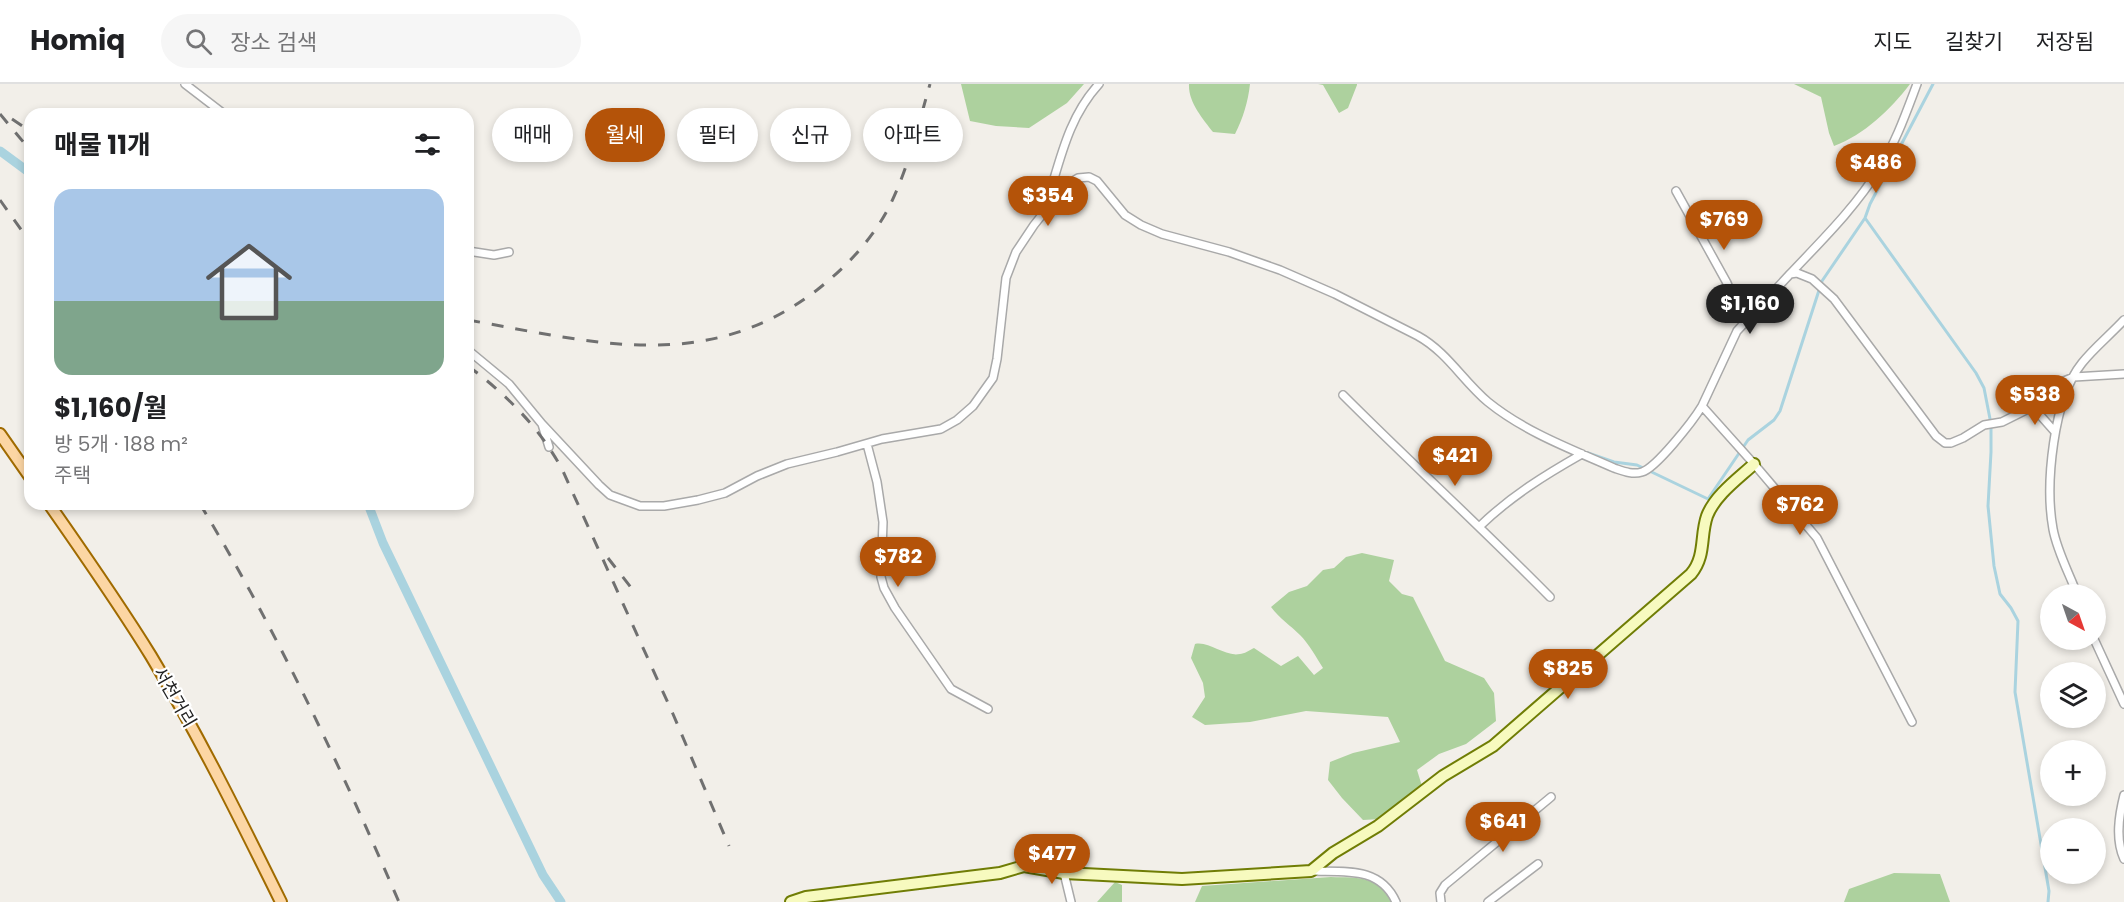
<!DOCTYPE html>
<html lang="ko">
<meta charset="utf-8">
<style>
:root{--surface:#fff;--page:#f6f6f6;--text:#202124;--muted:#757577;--line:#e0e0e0;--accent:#b45309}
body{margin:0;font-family:Poppins,"Noto Sans KR",sans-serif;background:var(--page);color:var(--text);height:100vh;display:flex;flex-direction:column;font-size:22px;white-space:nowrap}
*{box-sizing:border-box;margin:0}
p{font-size:20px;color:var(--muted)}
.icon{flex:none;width:33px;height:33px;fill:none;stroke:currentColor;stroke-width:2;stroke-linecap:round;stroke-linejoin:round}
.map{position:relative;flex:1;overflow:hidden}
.drawer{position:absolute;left:24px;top:24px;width:450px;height:402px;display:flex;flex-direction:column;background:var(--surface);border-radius:18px;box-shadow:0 3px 9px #0003}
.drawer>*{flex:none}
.banner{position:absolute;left:492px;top:24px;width:570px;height:54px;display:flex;gap:12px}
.needle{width:39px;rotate:140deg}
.tools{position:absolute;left:2040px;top:500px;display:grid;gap:12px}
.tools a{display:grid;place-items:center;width:66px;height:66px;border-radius:50%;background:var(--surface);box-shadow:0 3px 9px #0003;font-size:30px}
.price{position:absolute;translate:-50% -51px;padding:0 14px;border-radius:21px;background:var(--accent);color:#fff;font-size:20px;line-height:39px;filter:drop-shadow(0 2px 3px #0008)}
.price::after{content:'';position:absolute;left:50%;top:36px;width:18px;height:14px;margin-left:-9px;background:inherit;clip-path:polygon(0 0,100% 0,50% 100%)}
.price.on{background:#222;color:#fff}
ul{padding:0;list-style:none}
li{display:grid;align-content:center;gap:12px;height:318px;padding:0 30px}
li span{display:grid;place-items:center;height:186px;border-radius:18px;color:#555}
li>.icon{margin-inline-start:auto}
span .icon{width:108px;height:108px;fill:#fffc;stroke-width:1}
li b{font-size:26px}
h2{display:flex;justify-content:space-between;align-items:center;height:72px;padding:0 30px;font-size:26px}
.pill{padding:0 21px;border-radius:27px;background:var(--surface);box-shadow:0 3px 9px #0003;font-size:21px;line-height:54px}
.pill.on{background:var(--accent);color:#fff}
header{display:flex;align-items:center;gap:36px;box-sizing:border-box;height:84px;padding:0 30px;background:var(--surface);border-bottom:2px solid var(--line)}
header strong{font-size:28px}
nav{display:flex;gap:33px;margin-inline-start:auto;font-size:21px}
.search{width:420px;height:54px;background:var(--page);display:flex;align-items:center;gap:15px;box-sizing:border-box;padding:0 21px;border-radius:33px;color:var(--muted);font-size:22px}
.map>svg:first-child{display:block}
.forest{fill:#add19e}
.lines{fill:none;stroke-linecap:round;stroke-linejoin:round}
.stream{stroke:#aad3df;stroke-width:3}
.canal{stroke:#aad3df;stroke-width:9}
.street-casing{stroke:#a9a9a9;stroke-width:10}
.secondary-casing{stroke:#707d05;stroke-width:14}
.primary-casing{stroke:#a06b00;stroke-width:14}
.street{stroke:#fff;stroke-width:7}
.secondary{stroke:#f7fabf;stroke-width:10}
.primary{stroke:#fcd6a4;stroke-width:10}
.rail{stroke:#707070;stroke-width:3;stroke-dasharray:12 12;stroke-linecap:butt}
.labels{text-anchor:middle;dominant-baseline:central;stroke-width:4.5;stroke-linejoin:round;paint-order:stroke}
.street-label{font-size:18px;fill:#222;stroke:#fff}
</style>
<header>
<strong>Homiq</strong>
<div class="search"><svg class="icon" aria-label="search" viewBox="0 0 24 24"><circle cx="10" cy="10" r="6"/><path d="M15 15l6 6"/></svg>장소 검색</div>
<nav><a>지도</a><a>길찾기</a><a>저장됨</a></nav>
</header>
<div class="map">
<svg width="2124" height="818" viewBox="0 0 2124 818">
<rect width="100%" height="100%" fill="#f2efe9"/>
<path class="forest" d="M 961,0 L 1084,0 L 1067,19 L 1029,44 L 996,42 L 970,37 Z
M 1189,0 L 1250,0 C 1248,18 1243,34 1235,50 L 1213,48 C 1203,35 1188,18 1189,0 Z
M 1318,0 L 1357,0 L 1357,1 L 1348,24 L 1339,29 L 1323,1 Z
M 1794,0 L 1910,0 C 1891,25 1864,51 1834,62 L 1829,49 L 1821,13 Z
M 1362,469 L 1394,476 L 1389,497 L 1402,510 L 1413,513 L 1445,577 L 1484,594 L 1494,609 L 1496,637 L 1466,660 L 1439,670 L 1417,686 L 1422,702 L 1380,735 L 1363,736 L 1342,714 L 1328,696 L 1330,678 L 1353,669 L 1400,658 L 1388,633 L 1306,627 L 1250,638 L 1205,641 L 1192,633 L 1205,613 L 1203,599 L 1191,574 L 1195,560 C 1210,557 1224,573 1240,570 C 1244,570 1250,566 1254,564 L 1281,582 L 1298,572 L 1314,591 L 1323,584 C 1316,573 1309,560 1300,551 C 1290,541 1280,535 1271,523 L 1289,508 L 1307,502 L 1323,486 L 1334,484 L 1346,473 Z
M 1894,789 L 1940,790 L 1950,818 L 1844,818 L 1849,805 Z
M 1331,793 C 1359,794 1376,791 1392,818 L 1195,818 L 1202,802 Z
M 1115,798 L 1122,801 L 1122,818 L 1097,818 Z"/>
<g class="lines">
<path class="stream" d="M 1933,0 L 1870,120 L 1865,134 L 1976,289 L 1984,304 L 1991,340 L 1991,368 L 1988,422 L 1994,482 L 2000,510 L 2011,524 L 2018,537 L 2015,608 L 2049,807 L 2048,818
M 1588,369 L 1614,378 L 1637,381 L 1708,415 L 1748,356 L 1774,336 L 1780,327 L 1822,197 L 1865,134"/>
<path class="canal" d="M 0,67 L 30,89
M 368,420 L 383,459 L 543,791 L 561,818"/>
<g class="street-casing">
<path id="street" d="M 185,0 L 224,30
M 1676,107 L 1727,199 L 1744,239
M 1046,121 C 1060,78 1067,35 1099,0
M 468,167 L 494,171 L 509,168
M 1790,190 C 1821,157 1855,124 1879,85 C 1896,58 1906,29 1917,0
M 468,266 L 509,300 L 542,340 L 549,363
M 1343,311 C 1411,379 1482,444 1550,513
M 1702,322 L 1737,247 L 1790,190 L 1797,189 L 1812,195 L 1834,215 L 1936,352 L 1945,359 L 1951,359 L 1963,354 L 1984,341 L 2002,338 L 2030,324 L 2064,297 L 2074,293 L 2124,290
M 2032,322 L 2055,348
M 542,340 L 599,401 L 610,411 L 640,422 L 664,422 L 698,416 L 725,409 L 757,392 L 787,380 L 837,368 L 882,355 L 941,345 L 957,336 L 973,322 L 993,294 L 997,275 L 1006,194 L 1016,168 L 1034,141 L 1065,102 L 1078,94 L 1089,93 L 1097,97 L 1125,131 L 1141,141 L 1162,150 L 1229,168 L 1280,186 L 1335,210 L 1418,252 C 1447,268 1463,297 1488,318 C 1525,348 1571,365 1614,384 C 1623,387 1632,391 1642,388 C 1656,384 1693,337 1702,322 L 1754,380 L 1817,454 L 1912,638
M 867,360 L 877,398 L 883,438 L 881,493 L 884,504 L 895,524 L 951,605 L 988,625
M 1480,442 C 1511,412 1545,391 1582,370
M 2077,510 C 2069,489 2057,467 2053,445 C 2045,401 2053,315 2082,279 C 2094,264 2110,251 2124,236
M 2094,555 L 2124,620
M 2124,711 C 2119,731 2115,755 2124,775
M 1311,787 C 1344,788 1380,782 1396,818
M 1064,789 L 1071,818
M 1441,818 L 1440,809 L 1445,801 L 1551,713
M 1488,818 L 1538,780"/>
</g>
<g class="secondary-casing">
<path id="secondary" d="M 791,818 L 806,813 L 1000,789 L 1024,782 L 1064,789 L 1182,795 L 1311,787 L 1333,769 L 1378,742 L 1443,692 L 1493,662 L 1691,490 C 1706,472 1700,452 1707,432 C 1715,411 1739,394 1754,380"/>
</g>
<g class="primary-casing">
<path id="primary" d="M 0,350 L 30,393
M 49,420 C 84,470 119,520 151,572 C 199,652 240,735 281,818"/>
</g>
<use href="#street" class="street"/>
<use href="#secondary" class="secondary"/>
<use href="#primary" class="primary"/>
<path class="rail" d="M 0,30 L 30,66
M 12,35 L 30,47
M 0,116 L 30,158
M 468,236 C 593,258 706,291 817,206 C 845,184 871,157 888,125 C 908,86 918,42 930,0
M 468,282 C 506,310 539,343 562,385 L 673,630 L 729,762
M 200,420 C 277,547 340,682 399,818
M 608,474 L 636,510"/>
</g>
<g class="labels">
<g class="street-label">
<text transform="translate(175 613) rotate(60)">서천거리</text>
</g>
</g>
</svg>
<div class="tools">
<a><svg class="needle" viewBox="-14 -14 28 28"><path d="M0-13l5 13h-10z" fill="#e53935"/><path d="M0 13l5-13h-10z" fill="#757577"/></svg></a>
<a><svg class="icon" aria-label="layers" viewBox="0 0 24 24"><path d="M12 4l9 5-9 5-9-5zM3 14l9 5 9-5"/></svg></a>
<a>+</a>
<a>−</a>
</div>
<b class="price" style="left:1876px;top:110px">$486</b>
<b class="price" style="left:1048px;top:143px">$354</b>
<b class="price" style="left:1724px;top:167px">$769</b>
<b class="price on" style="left:1750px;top:251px">$1,160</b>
<b class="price" style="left:2035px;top:342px">$538</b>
<b class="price" style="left:1455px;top:403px">$421</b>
<b class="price" style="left:1800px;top:452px">$762</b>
<b class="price" style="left:898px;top:504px">$782</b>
<b class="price" style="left:1568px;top:616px">$825</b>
<b class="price" style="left:1503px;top:769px">$641</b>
<b class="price" style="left:1052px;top:801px">$477</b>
<div class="banner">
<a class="pill">매매</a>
<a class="pill on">월세</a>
<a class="pill">필터</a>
<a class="pill">신규</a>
<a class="pill">아파트</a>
</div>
<section class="drawer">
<h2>매물 11개<svg class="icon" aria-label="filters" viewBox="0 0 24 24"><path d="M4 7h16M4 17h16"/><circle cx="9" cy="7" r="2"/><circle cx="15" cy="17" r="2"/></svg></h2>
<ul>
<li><span style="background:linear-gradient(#a9c7e8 60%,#7fa58c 0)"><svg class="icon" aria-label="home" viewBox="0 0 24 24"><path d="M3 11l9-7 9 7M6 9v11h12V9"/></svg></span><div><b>$1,160/월</b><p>방 5개 · 188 m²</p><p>주택</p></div></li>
</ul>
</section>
</div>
